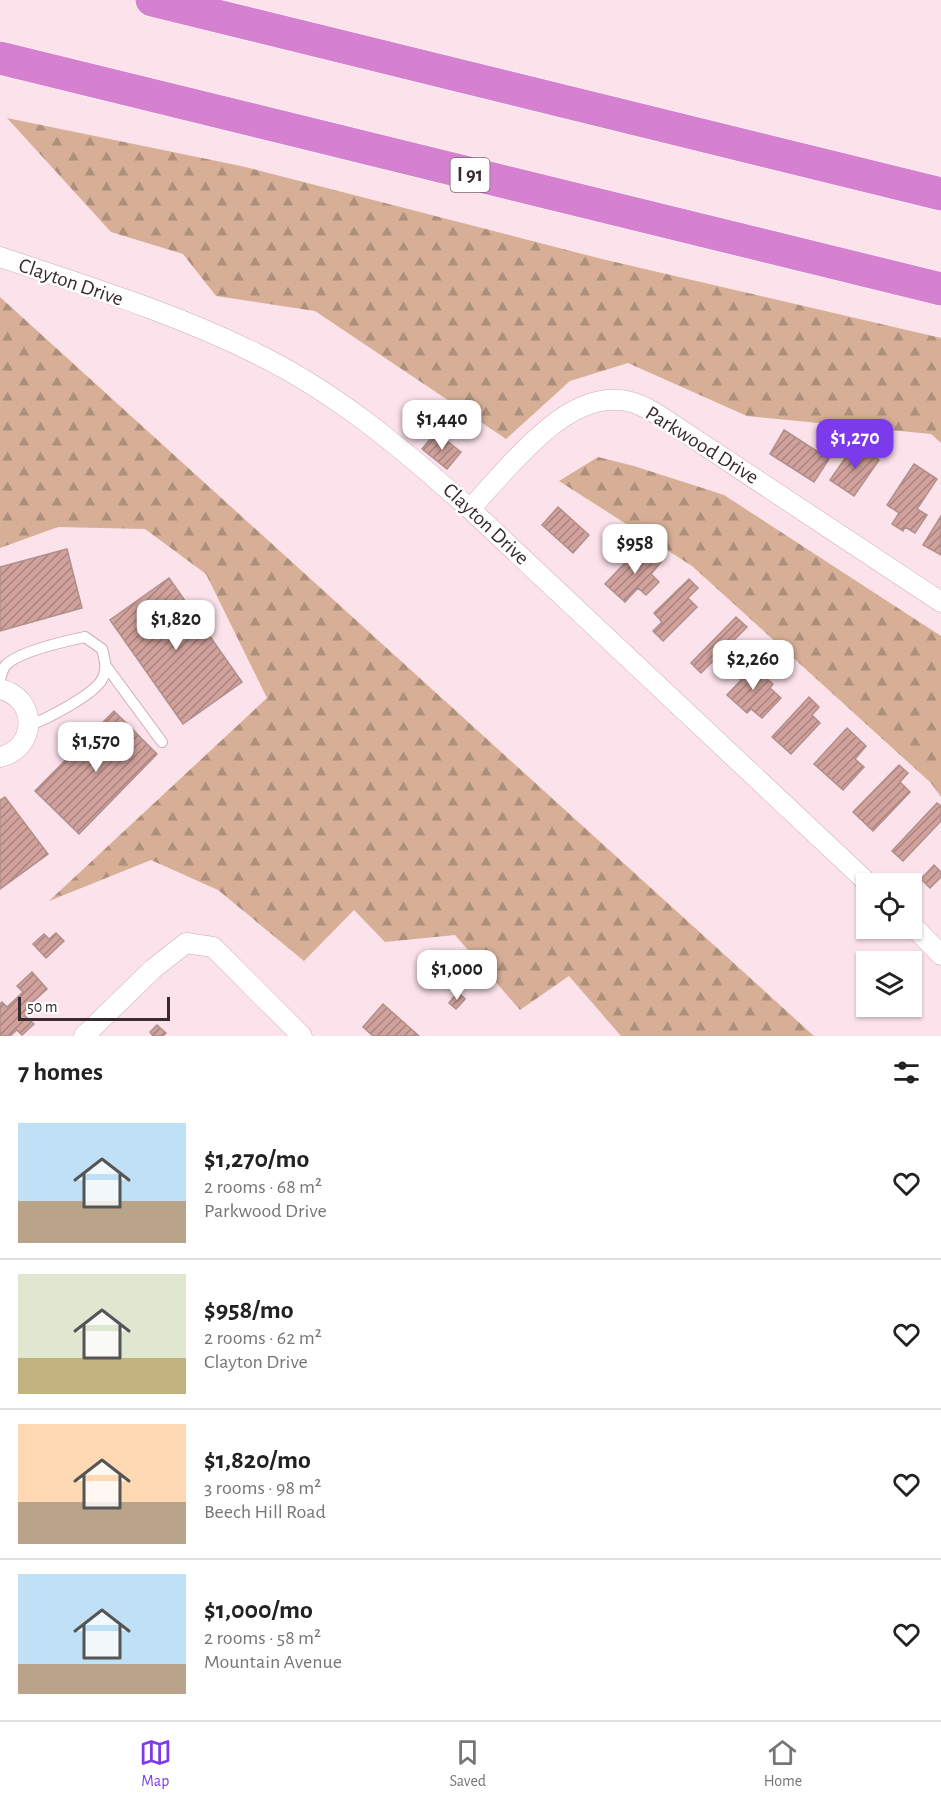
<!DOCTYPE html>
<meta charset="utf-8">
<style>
:root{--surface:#fff;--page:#f2f2f2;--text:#222;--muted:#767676;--line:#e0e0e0;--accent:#7c3aed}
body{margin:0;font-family:"Alegreya Sans",sans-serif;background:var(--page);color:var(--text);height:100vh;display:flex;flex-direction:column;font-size:22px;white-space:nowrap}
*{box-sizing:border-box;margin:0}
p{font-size:20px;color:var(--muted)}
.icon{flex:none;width:33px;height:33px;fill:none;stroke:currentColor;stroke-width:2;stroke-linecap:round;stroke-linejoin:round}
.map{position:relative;height:1036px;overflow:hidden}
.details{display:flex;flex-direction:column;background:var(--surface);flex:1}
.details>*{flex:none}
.fabs{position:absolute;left:856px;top:873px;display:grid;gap:12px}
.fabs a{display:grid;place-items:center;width:66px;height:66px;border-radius:0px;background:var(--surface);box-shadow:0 2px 4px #0004;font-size:30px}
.scale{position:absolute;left:18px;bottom:15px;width:152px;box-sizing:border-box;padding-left:6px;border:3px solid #372b2f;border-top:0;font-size:16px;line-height:21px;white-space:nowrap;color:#372b2f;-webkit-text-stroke:4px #fff;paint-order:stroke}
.price{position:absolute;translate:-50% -51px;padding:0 14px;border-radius:12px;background:#fff;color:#222;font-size:20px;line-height:39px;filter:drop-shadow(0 2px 3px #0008)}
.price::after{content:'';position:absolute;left:50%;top:36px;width:18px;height:14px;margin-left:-9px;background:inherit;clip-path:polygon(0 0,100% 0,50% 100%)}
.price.active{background:var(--accent);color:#fff}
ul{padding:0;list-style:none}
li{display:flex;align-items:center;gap:18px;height:150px;padding:0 18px}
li+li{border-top:2px solid var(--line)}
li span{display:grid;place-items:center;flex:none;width:168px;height:120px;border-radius:0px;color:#555}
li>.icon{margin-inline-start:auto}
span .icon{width:72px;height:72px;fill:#fffc;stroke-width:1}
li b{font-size:26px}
h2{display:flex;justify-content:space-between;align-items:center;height:72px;padding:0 18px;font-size:26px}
.tab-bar{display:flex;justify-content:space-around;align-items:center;height:84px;border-top:2px solid var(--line);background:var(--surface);font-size:16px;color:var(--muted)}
.tab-bar a{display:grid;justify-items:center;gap:3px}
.tab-bar .active{color:var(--accent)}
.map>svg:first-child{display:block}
.forest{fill:url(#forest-firs)}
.building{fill:url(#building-hatch);stroke:#af908c;stroke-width:1.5}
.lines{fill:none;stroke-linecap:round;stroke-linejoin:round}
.lane-casing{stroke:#ccadb7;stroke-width:12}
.street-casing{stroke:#ccadb7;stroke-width:21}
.highway-casing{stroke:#fff;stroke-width:34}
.lane{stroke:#fff;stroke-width:10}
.street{stroke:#fff;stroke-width:20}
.highway{stroke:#d681d0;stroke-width:33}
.labels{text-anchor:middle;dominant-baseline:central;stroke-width:5;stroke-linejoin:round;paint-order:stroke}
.shield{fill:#fff;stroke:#736b6d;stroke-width:1.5}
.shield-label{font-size:20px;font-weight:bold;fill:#372b2f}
.street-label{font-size:21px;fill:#372b2f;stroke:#fff}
</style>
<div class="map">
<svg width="941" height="1036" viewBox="0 0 941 1036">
<defs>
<pattern id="forest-firs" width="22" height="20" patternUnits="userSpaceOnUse" patternTransform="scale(1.5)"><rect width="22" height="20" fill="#d6af96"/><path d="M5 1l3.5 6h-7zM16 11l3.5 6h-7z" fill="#ae8f7b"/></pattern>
<pattern id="building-hatch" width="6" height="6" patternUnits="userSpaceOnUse" patternTransform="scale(1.5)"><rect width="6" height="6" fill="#d1a19c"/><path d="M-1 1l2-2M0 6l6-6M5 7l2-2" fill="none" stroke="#aa8380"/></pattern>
</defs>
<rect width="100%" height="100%" fill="#fce2ea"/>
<path class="forest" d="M 7,118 L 241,166 L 602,259 L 941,338 L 941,443 L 931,434 L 747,416 L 628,363 L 570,381 L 506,439 L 315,311 L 216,296 L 183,254 L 111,232 Z
M 0,297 L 814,1036 L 621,1036 L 569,976 L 520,1010 L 455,935 L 385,942 L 354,910 L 304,961 L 218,890 L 151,860 L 49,901 L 267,698 L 206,574 L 145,529 L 58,527 L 0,548 Z
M 598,457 L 634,466 L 724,495 L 941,636 L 941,797 L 931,783 L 692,566 L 559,481 Z"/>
<path class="building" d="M 784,430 L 829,459 L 814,482 L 770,454 Z
M 436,432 L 461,452 L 447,469 L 422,449 Z
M 855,444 L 879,460 L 854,496 L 830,480 Z
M 914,464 L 937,479 L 917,509 L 927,515 L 915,533 L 905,527 L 903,531 L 892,524 L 899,513 L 887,505 Z
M 558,507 L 589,535 L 573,553 L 542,525 Z
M 941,516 L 941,555 L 923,545 Z
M 642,545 L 661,562 L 651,574 L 659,582 L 646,595 L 638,588 L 625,602 L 605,584 Z
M 67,549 L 82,608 L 0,631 L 0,567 Z
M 169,578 L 242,682 L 183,724 L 110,620 Z
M 689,579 L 698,588 L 688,598 L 697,607 L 663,641 L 653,631 L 662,622 L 654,613 Z
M 736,617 L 747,627 L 701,673 L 691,663 Z
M 745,660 L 773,684 L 770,688 L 781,698 L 762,718 L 751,709 L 747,713 L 727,695 L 741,680 L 733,674 Z
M 809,697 L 819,707 L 812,715 L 820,723 L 791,754 L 772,737 Z
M 114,711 L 157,754 L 79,834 L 35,791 Z
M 847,728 L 866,746 L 855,759 L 864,767 L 843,790 L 814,764 Z
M 899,765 L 908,773 L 900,782 L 910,792 L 873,831 L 853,812 Z
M 5,797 L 48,854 L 0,889 L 0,800 Z
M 937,803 L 941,806 L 941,821 L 903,861 L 892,851 Z
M 934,865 L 941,872 L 941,877 L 930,888 L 921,879 Z
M 56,933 L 64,941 L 46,958 L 33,944 L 44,934 L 49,939 Z
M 32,972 L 47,989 L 26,1008 L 30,1011 L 25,1016 L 34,1024 L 22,1035 L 17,1030 L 10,1036 L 0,1036 L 0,1004 L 2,1002 L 7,1007 L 23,992 L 17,986 Z
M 458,992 L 465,999 L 456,1009 L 449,1003 Z
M 383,1004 L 419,1036 L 373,1036 L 363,1027 Z
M 157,1025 L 166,1033 L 163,1036 L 153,1036 L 150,1032 Z"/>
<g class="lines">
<g class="lane-casing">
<path id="lane" d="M 106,666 L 162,742
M 0,680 C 1,676 3,669 5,666 C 17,652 66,641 85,637 L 102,649 C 105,660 108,671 101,681 C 92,695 46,720 29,725"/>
</g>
<g class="street-casing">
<path id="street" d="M 0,257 C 86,286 175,313 257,354 C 337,393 404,450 470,509 L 869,884
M 470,509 C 505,472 561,396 617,400 C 633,400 647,408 660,416 L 941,602
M 0,689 C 38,698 38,748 0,757
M 912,925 L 941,955
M 84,1036 L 153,969 L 186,943 L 213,947 L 302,1036"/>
</g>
<g class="highway-casing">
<path id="highway" d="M 152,0 L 941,194
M 0,58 L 941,289"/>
</g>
<use href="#lane" class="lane"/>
<use href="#street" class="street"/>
<use href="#highway" class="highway"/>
</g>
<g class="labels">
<rect class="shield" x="450.5" y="158" width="39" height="34" rx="4.5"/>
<g class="shield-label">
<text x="470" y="175">I 91</text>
</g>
<g class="street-label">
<text transform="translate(71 282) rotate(19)">Clayton Drive</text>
<text transform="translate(702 445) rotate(32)">Parkwood Drive</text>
<text transform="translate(486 524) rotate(43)">Clayton Drive</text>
</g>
</g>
</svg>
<div class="fabs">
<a><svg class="icon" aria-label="locate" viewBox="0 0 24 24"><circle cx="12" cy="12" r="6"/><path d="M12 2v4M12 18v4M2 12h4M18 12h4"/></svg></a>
<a><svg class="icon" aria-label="layers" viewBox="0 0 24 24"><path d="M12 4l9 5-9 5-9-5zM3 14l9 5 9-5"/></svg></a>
</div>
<div class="scale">50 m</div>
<b class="price" style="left:442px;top:451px">$1,440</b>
<b class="price active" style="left:855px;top:470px">$1,270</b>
<b class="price" style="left:635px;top:575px">$958</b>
<b class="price" style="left:176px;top:651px">$1,820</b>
<b class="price" style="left:753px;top:691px">$2,260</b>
<b class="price" style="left:96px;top:773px">$1,570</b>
<b class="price" style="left:457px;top:1001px">$1,000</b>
</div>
<section class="details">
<h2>7 homes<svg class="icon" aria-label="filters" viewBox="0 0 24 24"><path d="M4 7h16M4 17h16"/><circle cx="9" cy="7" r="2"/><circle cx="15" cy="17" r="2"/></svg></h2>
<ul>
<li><span style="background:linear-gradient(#bfe0f5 65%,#b9a48a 0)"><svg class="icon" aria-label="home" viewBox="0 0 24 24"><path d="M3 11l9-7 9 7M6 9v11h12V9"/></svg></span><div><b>$1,270/mo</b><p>2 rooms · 68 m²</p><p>Parkwood Drive</p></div><svg class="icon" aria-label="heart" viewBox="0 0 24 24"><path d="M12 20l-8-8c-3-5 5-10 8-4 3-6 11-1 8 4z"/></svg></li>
<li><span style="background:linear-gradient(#dfe7d0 70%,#c2b280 0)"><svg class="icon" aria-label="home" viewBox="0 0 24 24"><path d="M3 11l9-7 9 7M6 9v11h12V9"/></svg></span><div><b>$958/mo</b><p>2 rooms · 62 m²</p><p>Clayton Drive</p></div><svg class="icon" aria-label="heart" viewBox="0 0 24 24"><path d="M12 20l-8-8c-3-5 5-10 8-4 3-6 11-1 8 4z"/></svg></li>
<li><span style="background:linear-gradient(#ffd9b3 65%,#b9a48a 0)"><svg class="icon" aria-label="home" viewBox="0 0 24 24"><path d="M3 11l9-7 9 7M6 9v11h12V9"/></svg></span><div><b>$1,820/mo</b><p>3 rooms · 98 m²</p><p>Beech Hill Road</p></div><svg class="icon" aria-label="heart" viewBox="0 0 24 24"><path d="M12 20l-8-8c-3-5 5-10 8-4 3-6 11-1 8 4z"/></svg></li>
<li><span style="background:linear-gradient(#bfe0f5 75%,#b9a48a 0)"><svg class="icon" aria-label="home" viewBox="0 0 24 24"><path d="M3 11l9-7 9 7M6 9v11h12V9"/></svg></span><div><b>$1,000/mo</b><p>2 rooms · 58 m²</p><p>Mountain Avenue</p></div><svg class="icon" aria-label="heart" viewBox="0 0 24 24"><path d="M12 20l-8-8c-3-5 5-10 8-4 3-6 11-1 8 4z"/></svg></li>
</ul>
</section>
<nav class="tab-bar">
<a class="active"><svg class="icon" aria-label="map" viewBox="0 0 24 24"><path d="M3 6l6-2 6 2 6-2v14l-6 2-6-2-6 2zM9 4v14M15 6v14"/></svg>Map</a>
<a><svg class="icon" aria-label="saved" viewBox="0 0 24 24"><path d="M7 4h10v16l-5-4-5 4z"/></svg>Saved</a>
<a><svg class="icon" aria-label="home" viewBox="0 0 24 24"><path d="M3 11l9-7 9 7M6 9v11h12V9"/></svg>Home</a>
</nav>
